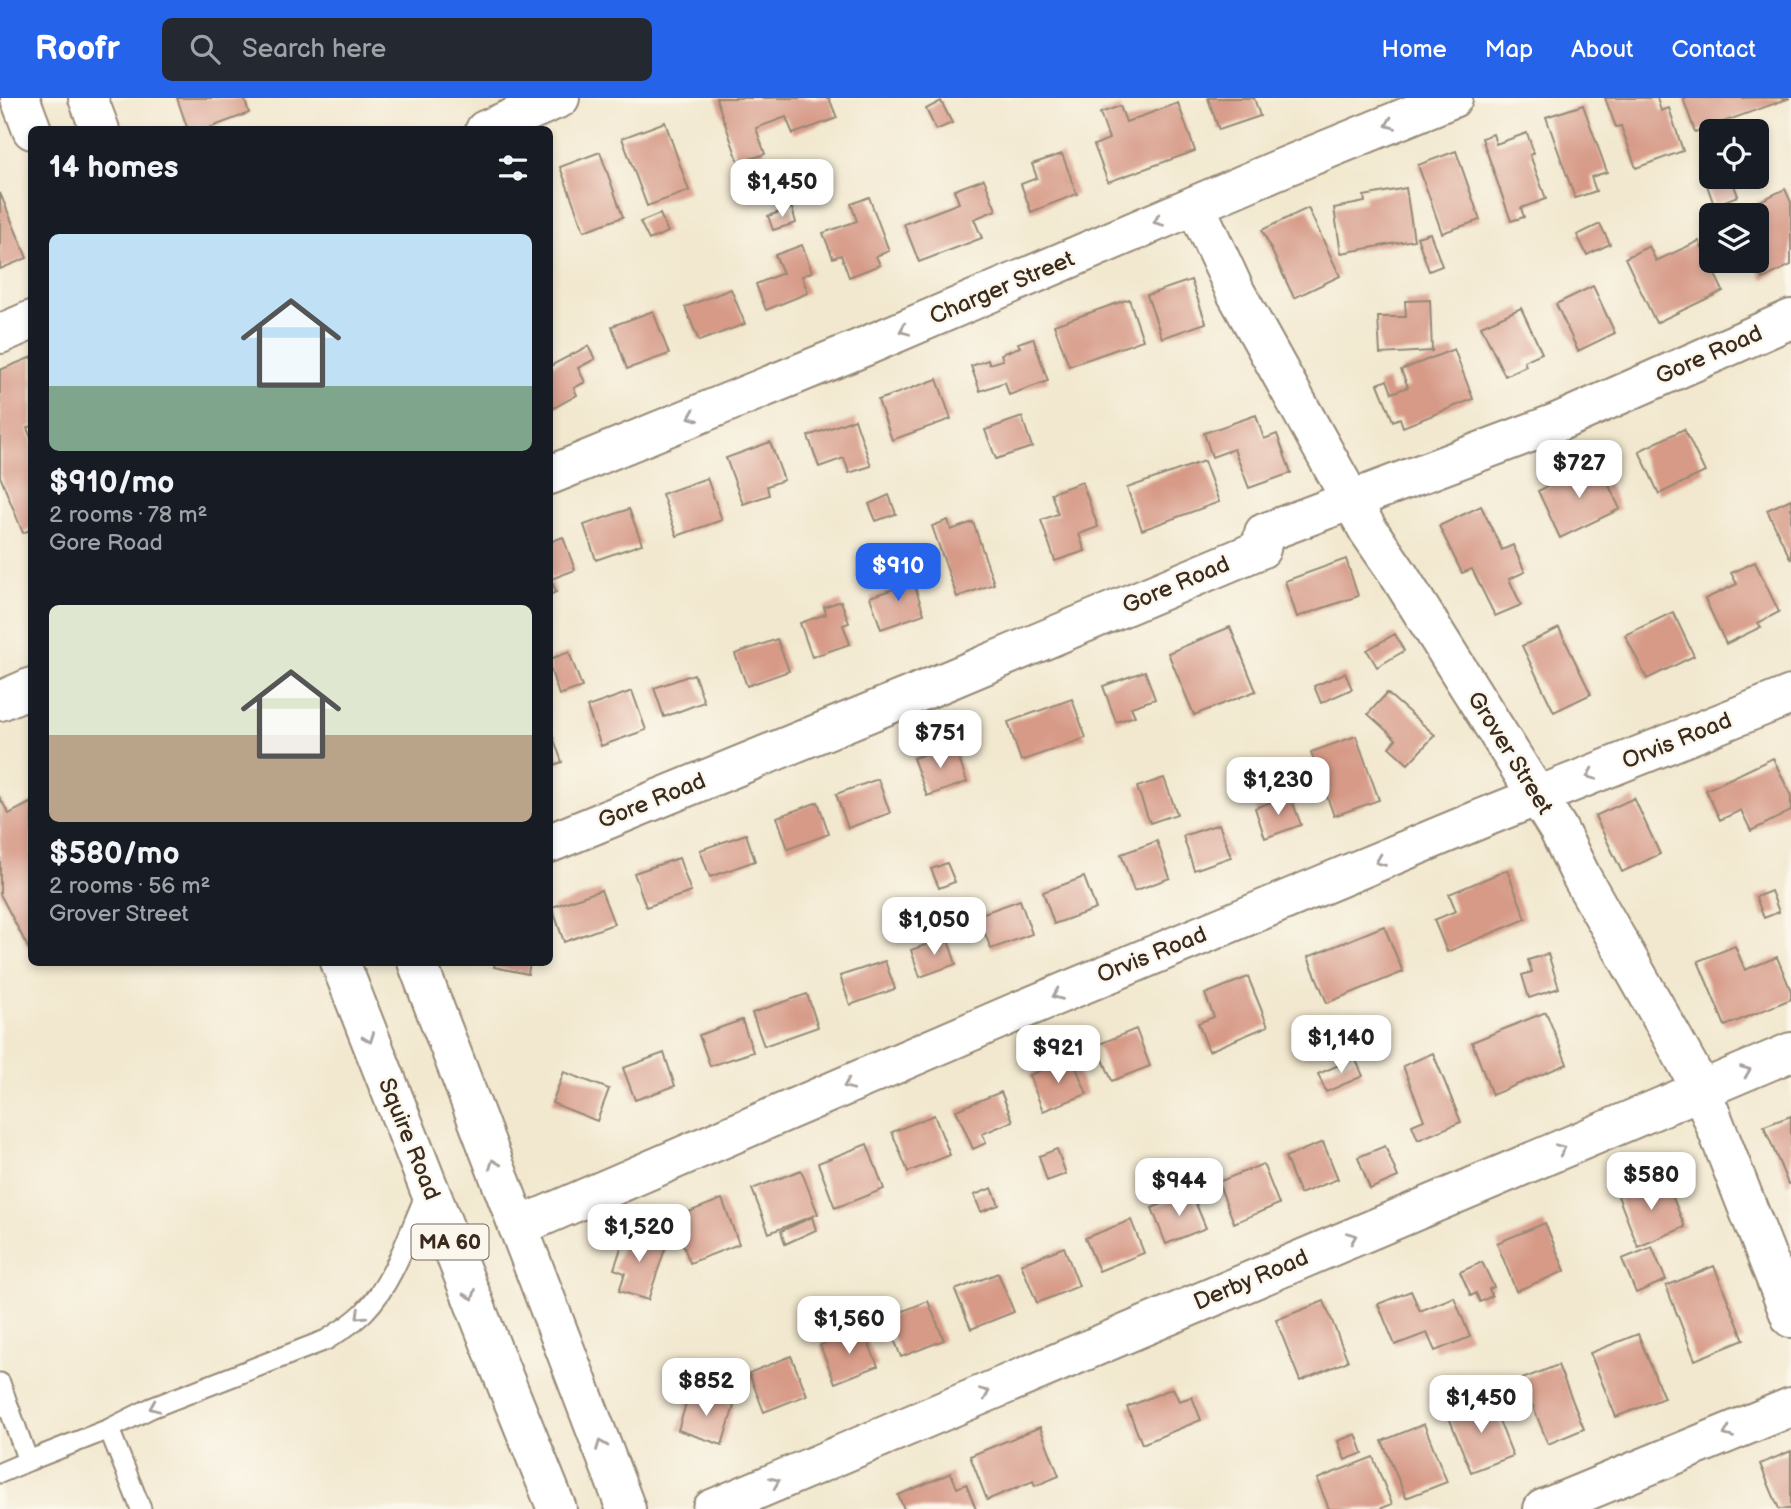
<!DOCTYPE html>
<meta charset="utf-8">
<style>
:root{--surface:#171b24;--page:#242831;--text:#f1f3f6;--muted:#9ea1a6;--accent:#2563eb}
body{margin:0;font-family:"Balsamiq Sans",sans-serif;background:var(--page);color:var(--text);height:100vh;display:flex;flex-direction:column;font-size:26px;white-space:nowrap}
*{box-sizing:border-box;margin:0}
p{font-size:23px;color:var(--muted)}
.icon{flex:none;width:38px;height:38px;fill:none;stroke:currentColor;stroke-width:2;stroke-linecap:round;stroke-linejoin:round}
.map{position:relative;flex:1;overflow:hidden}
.panel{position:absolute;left:28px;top:28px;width:525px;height:840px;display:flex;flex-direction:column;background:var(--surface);border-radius:10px;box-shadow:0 4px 10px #0003}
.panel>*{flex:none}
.buttons{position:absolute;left:1699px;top:21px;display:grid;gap:14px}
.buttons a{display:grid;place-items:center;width:70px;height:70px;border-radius:10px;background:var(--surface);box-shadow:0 4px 10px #0003;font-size:35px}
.price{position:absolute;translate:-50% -60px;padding:0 16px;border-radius:14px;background:#fff;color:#222;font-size:23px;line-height:46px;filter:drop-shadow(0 2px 4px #0008)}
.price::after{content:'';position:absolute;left:50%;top:42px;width:21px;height:16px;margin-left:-10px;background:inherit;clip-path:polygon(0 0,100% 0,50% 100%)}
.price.on{background:var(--accent);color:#fff}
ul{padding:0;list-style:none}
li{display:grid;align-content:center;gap:14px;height:371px;padding:0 21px}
li span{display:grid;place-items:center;height:217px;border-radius:10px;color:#555}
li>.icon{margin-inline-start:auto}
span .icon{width:126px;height:126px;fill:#fffc;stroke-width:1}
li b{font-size:30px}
h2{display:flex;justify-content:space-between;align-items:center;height:84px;padding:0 21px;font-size:30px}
header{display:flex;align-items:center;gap:42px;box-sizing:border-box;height:98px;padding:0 35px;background:var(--accent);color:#fff}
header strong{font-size:33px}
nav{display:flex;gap:38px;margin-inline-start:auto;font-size:24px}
.search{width:490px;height:63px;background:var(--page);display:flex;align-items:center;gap:18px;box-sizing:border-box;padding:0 24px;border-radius:10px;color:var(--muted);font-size:26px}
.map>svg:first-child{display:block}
.building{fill:#d79a87}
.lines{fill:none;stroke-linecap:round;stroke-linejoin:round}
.lane-casing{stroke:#968976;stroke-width:23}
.street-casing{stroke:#968976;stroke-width:42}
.highway-casing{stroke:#968976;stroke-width:42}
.lane{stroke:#fff;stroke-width:19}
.street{stroke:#fff;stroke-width:38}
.highway{stroke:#fff;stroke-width:38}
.oneway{stroke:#a79f9a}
.labels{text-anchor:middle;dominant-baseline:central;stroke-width:5;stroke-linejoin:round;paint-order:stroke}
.shield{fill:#fbf7ec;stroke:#75685c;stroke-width:2}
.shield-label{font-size:21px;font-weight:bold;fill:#3b2a1e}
.street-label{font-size:23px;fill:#3b2a1e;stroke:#fbf7ec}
</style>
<header>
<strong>Roofr</strong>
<div class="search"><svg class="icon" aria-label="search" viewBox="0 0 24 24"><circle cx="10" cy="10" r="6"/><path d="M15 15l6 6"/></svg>Search here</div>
<nav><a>Home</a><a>Map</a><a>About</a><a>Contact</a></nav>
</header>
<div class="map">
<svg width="1791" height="1411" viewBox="0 0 1791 1411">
<rect width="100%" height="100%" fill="#fbf7ec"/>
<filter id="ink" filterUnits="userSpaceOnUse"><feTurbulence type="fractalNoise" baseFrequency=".0143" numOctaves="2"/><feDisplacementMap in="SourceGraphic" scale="14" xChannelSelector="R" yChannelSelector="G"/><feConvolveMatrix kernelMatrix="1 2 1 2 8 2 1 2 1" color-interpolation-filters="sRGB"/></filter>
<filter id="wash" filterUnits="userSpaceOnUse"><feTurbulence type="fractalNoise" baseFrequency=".00686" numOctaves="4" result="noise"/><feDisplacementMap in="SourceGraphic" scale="28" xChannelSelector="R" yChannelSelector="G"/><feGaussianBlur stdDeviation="1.57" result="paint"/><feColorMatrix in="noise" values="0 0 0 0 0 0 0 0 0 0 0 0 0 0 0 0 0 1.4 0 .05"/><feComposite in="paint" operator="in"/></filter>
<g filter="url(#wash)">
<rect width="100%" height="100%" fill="#f2e8cf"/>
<g id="blocks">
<path class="building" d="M 177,0 L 244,0 L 249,15 L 204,32 L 188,32 Z
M 716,0 L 829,0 L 837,20 L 793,36 L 786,19 L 756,30 L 765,56 L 739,65 Z
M 1208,0 L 1254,0 L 1260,18 L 1219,32 Z
M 1605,0 L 1657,0 L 1661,13 L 1669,10 L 1683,53 L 1636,70 L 1621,28 L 1616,29 Z
M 1683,0 L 1790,0 L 1695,34 Z
M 941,3 L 952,25 L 936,32 L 926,11 Z
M 1178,5 L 1195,53 L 1108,84 L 1094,47 L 1109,41 L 1100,15 L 1120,8 L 1126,24 Z
M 1583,7 L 1607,74 L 1591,79 L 1596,93 L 1575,100 L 1546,19 Z
M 665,24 L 689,93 L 647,108 L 622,40 Z
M 1527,35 L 1534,55 L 1530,57 L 1546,101 L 1521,110 L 1524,119 L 1511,123 L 1482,40 L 1493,36 L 1496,46 Z
M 1456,53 L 1480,122 L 1442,135 L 1418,67 Z
M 600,54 L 623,119 L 584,133 L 560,69 Z
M 1062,56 L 1077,96 L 1031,114 L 1021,86 L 1037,80 L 1032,66 Z
M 1728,79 L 1731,79 L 1738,98 L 1714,107 L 1707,87 Z
M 984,81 L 996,112 L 974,121 L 982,140 L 919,164 L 904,126 L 959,105 L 954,92 Z
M 1406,90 L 1414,142 L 1341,155 L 1334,110 L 1365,104 L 1364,98 Z
M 1785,91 L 1791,104 L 1791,167 L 1763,181 L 1754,163 L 1757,163 L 1757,117 L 1743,117 L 1741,112 Z
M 0,95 L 27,160 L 0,171 Z
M 869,99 L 889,153 L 876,158 L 880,167 L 849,179 L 841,157 L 833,160 L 823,135 L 857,123 L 851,106 Z
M 792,110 L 796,125 L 773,132 L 768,118 Z
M 1308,110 L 1340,178 L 1294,200 L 1262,132 Z
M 660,116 L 668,134 L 649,142 L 640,124 Z
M 1600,126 L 1610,146 L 1587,157 L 1577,137 Z
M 1430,135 L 1442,168 L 1429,173 L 1417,139 Z
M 1699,143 L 1723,193 L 1656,225 L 1625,160 L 1649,148 L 1656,163 Z
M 802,147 L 812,174 L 802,178 L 808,195 L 766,212 L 756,186 L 783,175 L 775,157 Z
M 1191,182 L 1206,225 L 1162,240 L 1147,197 Z
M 1593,188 L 1615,235 L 1578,253 L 1556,206 Z
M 731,191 L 745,226 L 699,243 L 685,209 Z
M 1129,201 L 1143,242 L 1069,268 L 1054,227 Z
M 1430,202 L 1432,253 L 1380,256 L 1378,219 L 1406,219 L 1405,203 Z
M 1521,210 L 1542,255 L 1524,263 L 1526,268 L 1505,278 L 1481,228 Z
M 653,213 L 669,256 L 627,271 L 612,228 Z
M 1033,240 L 1048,283 L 1009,297 L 1005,284 L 980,293 L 971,268 L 988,262 L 989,266 L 1003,262 L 1001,256 L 1020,249 L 1018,245 Z
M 588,248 L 595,261 L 578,270 L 585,284 L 574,290 L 577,297 L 550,312 L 550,268 Z
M 1454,251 L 1473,301 L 1403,329 L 1400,320 L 1393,323 L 1378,286 L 1387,282 L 1392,295 L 1408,289 L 1401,272 Z
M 32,259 L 32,328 L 27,330 L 32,342 L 32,431 L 23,435 L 0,378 L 0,272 Z
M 937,281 L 951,321 L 892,342 L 878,302 Z
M 1256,317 L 1264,341 L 1277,336 L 1291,375 L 1249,390 L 1234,351 L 1212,359 L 1204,335 Z
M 1022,319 L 1032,349 L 996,361 L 985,332 Z
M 855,321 L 871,368 L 849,375 L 844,360 L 819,369 L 808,338 Z
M 1684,331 L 1705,374 L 1659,396 L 1639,353 Z
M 770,344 L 784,382 L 767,388 L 769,397 L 743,406 L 726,360 Z
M 1204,363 L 1219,404 L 1142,432 L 1127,390 Z
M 1598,364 L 1620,411 L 1560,440 L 1538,393 Z
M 707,380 L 722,422 L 677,438 L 662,396 Z
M 1082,384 L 1098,429 L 1079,436 L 1085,453 L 1055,463 L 1041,422 L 1058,416 L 1051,395 Z
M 889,397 L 896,416 L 876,423 L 869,406 Z
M 1791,401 L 1791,462 L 1767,412 Z
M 1481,408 L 1502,452 L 1513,447 L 1525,474 L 1509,481 L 1521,507 L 1495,518 L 1472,471 L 1462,475 L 1439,428 Z
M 629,411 L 642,446 L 596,462 L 584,427 Z
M 948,422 L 951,432 L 973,424 L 994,486 L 957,499 L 932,428 Z
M 563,439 L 575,472 L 551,481 L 556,494 L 550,497 L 550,444 Z
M 1346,461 L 1358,498 L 1297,519 L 1285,483 Z
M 1755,464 L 1779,514 L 1758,525 L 1761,529 L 1726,546 L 1705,501 L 1737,486 L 1731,475 Z
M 910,474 L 924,516 L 881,531 L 870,499 L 897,490 L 893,480 Z
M 841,503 L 849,525 L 843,527 L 850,546 L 812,559 L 800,525 L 826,516 L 824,509 Z
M 1673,514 L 1694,558 L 1647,581 L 1625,537 Z
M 1230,529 L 1256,593 L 1194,617 L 1168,555 Z
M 1559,530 L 1591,596 L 1554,614 L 1522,548 Z
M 1395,536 L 1404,553 L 1377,569 L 1367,552 Z
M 777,541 L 789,573 L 747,588 L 735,556 Z
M 569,554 L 582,589 L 559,597 L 550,570 L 550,561 Z
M 1145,573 L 1155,601 L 1131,609 L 1135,618 L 1116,624 L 1103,588 Z
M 1345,575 L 1352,591 L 1321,605 L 1314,588 Z
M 694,576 L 704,604 L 664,619 L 654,590 Z
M 632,593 L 646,632 L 601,648 L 587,609 Z
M 1387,595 L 1435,637 L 1408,666 L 1389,649 L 1396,641 L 1368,616 Z
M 1072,601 L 1086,640 L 1021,663 L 1008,624 Z
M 550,630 L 562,664 L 550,668 Z
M 1356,638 L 1379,702 L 1334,718 L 1311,654 Z
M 954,646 L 967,684 L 927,698 L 913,660 Z
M 1773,660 L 1791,698 L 1791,713 L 1751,733 L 1741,712 L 1720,722 L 1706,692 Z
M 1164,680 L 1177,716 L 1150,725 L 1137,689 Z
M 878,681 L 890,715 L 848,730 L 836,696 Z
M 1290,697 L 1301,727 L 1265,740 L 1255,710 Z
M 0,700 L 9,716 L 32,704 L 32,857 L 0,796 Z
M 1634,700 L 1660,756 L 1622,774 L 1595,718 Z
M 818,704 L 829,736 L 788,751 L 777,719 Z
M 1219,726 L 1231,759 L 1194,772 L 1183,738 Z
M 746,736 L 755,763 L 710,779 L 700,752 Z
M 1157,743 L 1170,780 L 1134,793 L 1121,756 Z
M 679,760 L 691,794 L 646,809 L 634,775 Z
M 947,765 L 955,784 L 939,790 L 931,771 Z
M 1507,772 L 1526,821 L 1447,854 L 1434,822 L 1456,813 L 1449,796 Z
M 1084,779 L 1096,811 L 1054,826 L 1043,794 Z
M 601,792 L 614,826 L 564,844 L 552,809 Z
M 1771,793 L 1779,814 L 1764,820 L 1756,799 Z
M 1020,802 L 1032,836 L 991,851 L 978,817 Z
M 1384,828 L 1403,874 L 1327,905 L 1308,859 Z
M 947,839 L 956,866 L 920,879 L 911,852 Z
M 1735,848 L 1745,872 L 1777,859 L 1791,893 L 1791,901 L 1725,928 L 1698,863 Z
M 1548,856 L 1559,890 L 1529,900 L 1522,877 L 1532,874 L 1528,862 Z
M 885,863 L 895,891 L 850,907 L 840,878 Z
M 495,864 L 530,864 L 528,876 L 494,869 Z
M 1248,879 L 1268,928 L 1209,953 L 1198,925 L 1214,919 L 1205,896 Z
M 807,896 L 818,929 L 764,948 L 752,915 Z
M 1546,914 L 1567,966 L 1492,997 L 1472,944 Z
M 742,922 L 753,954 L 710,968 L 699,937 Z
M 1136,931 L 1150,968 L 1112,983 L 1097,947 Z
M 664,955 L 675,988 L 635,1002 L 623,970 Z
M 1433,955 L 1461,1024 L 1418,1042 L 1412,1027 L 1424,1022 L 1403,968 Z
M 1072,960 L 1087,996 L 1043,1013 L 1029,977 Z
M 1355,960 L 1363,978 L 1326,994 L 1318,976 Z
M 564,974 L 609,991 L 597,1023 L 552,1005 Z
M 1001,994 L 1013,1023 L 982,1036 L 986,1045 L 973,1051 L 956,1012 Z
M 934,1017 L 950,1057 L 908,1074 L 892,1034 Z
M 1791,1018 L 1791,1085 L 1788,1086 L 1764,1028 Z
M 1323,1044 L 1338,1081 L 1300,1096 L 1285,1059 Z
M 867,1046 L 884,1091 L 835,1110 L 818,1065 Z
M 1385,1048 L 1398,1079 L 1370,1091 L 1358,1059 Z
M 1057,1051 L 1066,1076 L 1047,1083 L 1039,1058 Z
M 1263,1066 L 1279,1106 L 1234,1125 L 1218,1084 Z
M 801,1072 L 818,1116 L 769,1135 L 752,1091 Z
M 1664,1078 L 1685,1129 L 1638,1149 L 1618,1098 Z
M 992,1090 L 999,1107 L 981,1114 L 974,1097 Z
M 1191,1094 L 1206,1130 L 1166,1146 L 1152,1110 Z
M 722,1101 L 739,1146 L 690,1165 L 673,1120 Z
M 812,1119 L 816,1132 L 785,1146 L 781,1133 Z
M 1131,1122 L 1144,1155 L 1099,1173 L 1085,1140 Z
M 1545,1125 L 1565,1173 L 1516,1193 L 1497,1145 Z
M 627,1132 L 667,1145 L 648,1202 L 619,1193 L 625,1175 L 614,1171 Z
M 1064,1149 L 1079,1188 L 1037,1205 L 1021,1166 Z
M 1652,1149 L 1666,1182 L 1636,1195 L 1622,1161 Z
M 1482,1164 L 1494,1189 L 1489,1191 L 1492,1198 L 1480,1204 L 1476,1195 L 1471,1198 L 1460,1174 Z
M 1714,1168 L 1744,1242 L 1695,1262 L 1666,1188 Z
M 998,1175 L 1014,1214 L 971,1231 L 955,1192 Z
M 1411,1193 L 1420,1213 L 1454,1199 L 1470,1239 L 1435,1253 L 1427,1235 L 1395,1247 L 1378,1206 Z
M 928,1203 L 944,1242 L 901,1259 L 886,1220 Z
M 1324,1203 L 1348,1263 L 1300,1283 L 1276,1222 Z
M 862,1230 L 878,1268 L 835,1285 L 820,1247 Z
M 1638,1236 L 1664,1300 L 1616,1319 L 1590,1255 Z
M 791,1258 L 807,1297 L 764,1314 L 749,1275 Z
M 1558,1267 L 1584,1331 L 1548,1346 L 1522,1281 Z
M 1173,1290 L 1179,1303 L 1192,1299 L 1201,1322 L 1142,1346 L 1127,1309 Z
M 690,1293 L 734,1308 L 722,1347 L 678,1332 Z
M 1490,1300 L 1513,1358 L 1471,1374 L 1448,1317 Z
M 1424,1326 L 1447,1384 L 1406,1400 L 1382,1343 Z
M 1040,1329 L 1059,1378 L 1035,1388 L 1033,1383 L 987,1402 L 970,1358 Z
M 1356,1336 L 1363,1355 L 1345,1362 L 1338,1343 Z
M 1791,1353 L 1791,1411 L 1779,1411 L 1760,1366 Z
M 1373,1359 L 1392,1406 L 1380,1411 L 1329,1411 L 1317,1381 Z
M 951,1375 L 957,1390 L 966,1386 L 976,1411 L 904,1411 L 898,1397 Z"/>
</g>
</g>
<g filter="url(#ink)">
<use href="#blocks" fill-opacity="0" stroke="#968976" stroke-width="2"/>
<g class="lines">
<g class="lane-casing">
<path id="lane" d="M 0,1285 L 28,1363 L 109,1331 L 151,1310 L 326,1242 C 340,1233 354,1225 365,1213 C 395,1183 410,1130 428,1092
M 109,1331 L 141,1411
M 0,1375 L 28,1363"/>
</g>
<g class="street-casing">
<path id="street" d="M 485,32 L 560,0
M 1195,107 L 1236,195 L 1351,402 L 1368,432 L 1397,474 L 1558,731 L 1582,780 L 1674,942 L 1701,991 L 1791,1220
M 0,236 L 32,222
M 550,377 L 866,248 L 1277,72 L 1453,0
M 0,603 L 32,589
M 550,745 L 949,582 L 1261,451 L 1264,435 L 1556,325 L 1791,221
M 518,1129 L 1014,915 L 1483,720 L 1791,597
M 712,1411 L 1791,954
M 1543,1411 L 1791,1309"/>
</g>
<g class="highway-casing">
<path id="highway" d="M 20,0 L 32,32
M 88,0 L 100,32
M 340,864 L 493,1253 L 557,1411
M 417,864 L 626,1411"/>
</g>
<use href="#lane" class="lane"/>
<use href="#street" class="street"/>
<use href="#highway" class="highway"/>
</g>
<defs><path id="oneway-chevron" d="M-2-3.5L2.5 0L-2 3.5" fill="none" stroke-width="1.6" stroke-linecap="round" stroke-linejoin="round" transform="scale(1.75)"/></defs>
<g class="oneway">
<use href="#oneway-chevron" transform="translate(1390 26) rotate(158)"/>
<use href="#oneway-chevron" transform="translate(1158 123) rotate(157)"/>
<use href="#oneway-chevron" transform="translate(904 232) rotate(157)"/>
<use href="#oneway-chevron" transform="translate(693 318) rotate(158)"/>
<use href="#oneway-chevron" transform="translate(1591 677) rotate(158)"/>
<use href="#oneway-chevron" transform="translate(1380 763) rotate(158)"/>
<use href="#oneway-chevron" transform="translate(1057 897) rotate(158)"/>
<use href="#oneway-chevron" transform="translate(369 940) rotate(69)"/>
<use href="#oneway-chevron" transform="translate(1746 973) rotate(-22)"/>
<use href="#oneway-chevron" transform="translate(848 987) rotate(157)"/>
<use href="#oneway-chevron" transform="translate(1561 1051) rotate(-23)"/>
<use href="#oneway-chevron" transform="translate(494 1066) rotate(-111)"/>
<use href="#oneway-chevron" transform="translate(1352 1139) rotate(-23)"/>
<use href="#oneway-chevron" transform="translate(471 1197) rotate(68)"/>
<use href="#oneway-chevron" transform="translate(360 1217) rotate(137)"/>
<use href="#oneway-chevron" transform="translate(985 1295) rotate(-23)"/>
<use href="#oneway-chevron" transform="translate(154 1309) rotate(157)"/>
<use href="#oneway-chevron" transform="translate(1728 1335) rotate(158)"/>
<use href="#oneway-chevron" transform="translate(601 1347) rotate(-111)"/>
<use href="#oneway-chevron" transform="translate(775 1384) rotate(-23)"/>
</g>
</g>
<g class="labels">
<rect class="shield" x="411.5" y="1126.5" width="77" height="35" rx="5"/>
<g class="shield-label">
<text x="450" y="1144">MA 60</text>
</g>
<g class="street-label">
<text transform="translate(1002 190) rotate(-23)">Charger Street</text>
<text transform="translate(1709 257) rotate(-24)">Gore Road</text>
<text transform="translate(1176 487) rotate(-23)">Gore Road</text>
<text transform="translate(1677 643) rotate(-22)">Orvis Road</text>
<text transform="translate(1510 655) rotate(58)">Grover Street</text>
<text transform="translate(652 703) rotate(-22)">Gore Road</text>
<text transform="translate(1152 857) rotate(-22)">Orvis Road</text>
<text transform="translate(409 1041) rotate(68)">Squire Road</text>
<text transform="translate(1251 1182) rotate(-23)">Derby Road</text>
</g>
</g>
</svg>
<div class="buttons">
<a><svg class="icon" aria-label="locate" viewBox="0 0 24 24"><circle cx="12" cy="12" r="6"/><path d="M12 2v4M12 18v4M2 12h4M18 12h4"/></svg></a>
<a><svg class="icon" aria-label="layers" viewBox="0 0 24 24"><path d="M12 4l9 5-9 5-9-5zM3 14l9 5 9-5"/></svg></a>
</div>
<b class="price" style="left:782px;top:121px">$1,450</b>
<b class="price" style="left:1579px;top:402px">$727</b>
<b class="price on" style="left:898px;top:505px">$910</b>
<b class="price" style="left:940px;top:672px">$751</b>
<b class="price" style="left:1278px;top:719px">$1,230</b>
<b class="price" style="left:934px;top:859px">$1,050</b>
<b class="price" style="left:1341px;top:977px">$1,140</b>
<b class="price" style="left:1058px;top:987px">$921</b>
<b class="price" style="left:1651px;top:1114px">$580</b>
<b class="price" style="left:1179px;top:1120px">$944</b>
<b class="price" style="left:639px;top:1166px">$1,520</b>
<b class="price" style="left:849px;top:1258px">$1,560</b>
<b class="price" style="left:706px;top:1320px">$852</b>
<b class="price" style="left:1481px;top:1337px">$1,450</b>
<section class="panel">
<h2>14 homes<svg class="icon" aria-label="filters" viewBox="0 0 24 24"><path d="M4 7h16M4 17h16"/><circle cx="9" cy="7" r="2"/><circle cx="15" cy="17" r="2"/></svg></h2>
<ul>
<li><span style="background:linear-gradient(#bfe0f5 70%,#7fa58c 0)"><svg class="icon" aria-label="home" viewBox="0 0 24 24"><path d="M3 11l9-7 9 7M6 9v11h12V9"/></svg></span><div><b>$910/mo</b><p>2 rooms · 78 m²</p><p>Gore Road</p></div></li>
<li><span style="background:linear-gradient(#dfe7d0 60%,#b9a48a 0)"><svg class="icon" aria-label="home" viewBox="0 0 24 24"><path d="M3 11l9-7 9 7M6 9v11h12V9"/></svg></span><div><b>$580/mo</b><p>2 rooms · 56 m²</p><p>Grover Street</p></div></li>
</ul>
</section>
</div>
